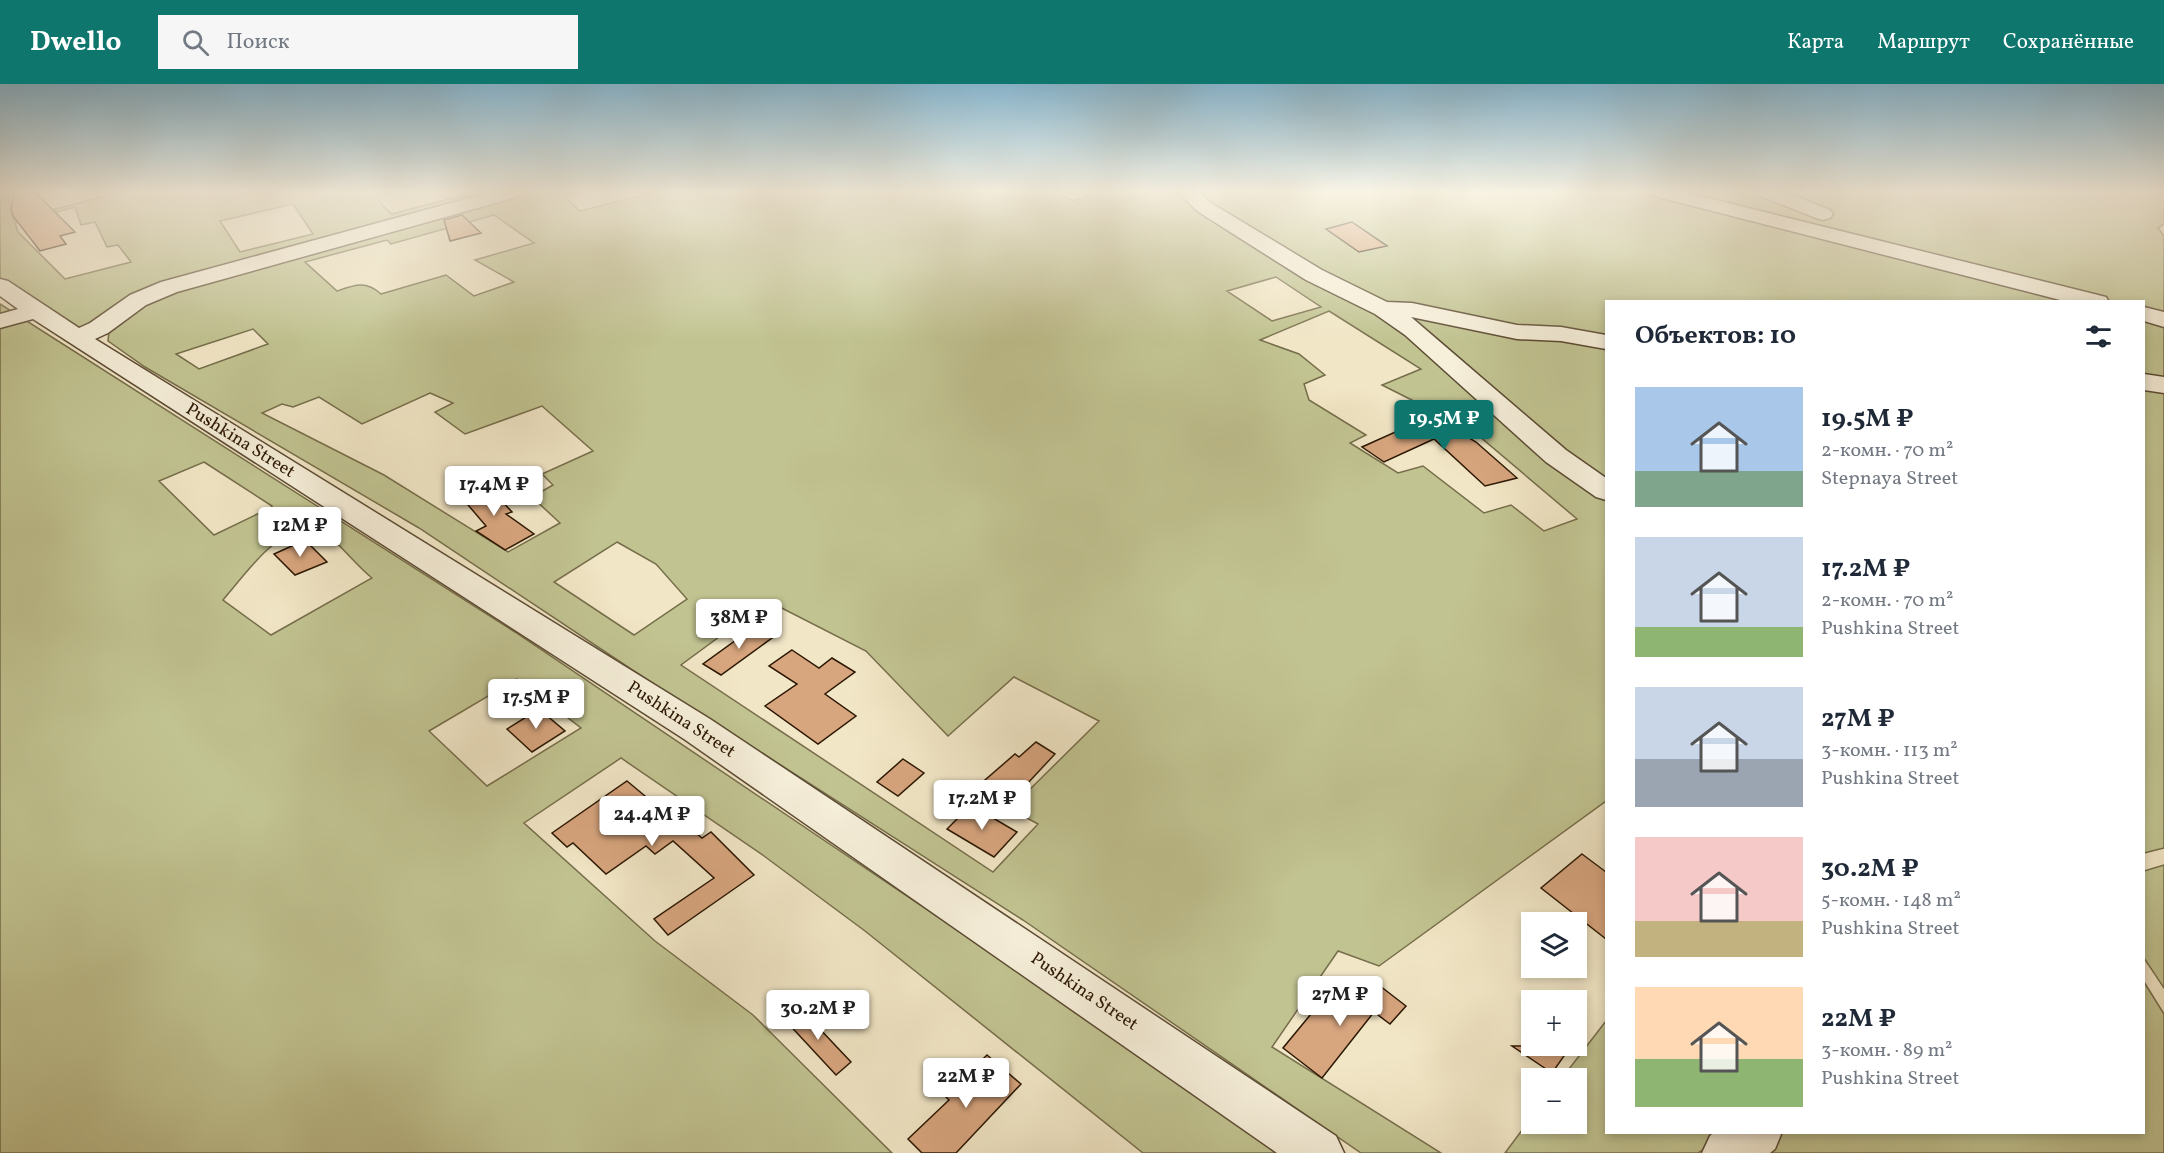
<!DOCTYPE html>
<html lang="ru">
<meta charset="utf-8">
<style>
:root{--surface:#fff;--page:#f6f6f7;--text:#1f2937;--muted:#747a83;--accent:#0f766e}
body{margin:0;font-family:Vollkorn,serif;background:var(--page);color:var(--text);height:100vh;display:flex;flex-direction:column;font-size:22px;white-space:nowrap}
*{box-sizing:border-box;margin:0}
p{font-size:20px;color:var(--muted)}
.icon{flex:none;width:33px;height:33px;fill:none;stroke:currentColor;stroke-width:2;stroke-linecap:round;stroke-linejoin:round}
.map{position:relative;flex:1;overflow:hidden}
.side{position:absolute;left:1605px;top:216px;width:540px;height:834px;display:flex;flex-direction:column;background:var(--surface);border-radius:0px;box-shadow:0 3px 9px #0003}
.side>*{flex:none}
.tools{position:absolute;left:1521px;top:828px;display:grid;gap:12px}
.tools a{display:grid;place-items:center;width:66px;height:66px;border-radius:0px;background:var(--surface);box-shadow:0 3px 9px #0003;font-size:30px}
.price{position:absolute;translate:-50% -51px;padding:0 14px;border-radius:6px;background:#fff;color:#222;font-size:20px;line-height:39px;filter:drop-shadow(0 2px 3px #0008)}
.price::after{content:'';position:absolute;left:50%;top:36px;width:18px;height:14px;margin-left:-9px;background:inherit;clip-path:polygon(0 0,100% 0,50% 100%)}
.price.selected{background:var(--accent);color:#fff}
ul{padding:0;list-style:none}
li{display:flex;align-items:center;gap:18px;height:150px;padding:0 30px}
li span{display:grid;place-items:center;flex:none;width:168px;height:120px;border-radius:0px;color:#555}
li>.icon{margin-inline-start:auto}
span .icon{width:72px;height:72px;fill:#fffc;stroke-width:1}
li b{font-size:26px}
h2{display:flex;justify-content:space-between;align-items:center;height:72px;padding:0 30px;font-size:26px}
header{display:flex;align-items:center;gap:36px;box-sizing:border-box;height:84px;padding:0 30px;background:var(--accent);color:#fff}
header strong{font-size:28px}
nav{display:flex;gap:33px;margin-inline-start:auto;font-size:21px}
.search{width:420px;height:54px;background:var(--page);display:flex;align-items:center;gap:15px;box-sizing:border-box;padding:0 21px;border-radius:0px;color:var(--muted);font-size:22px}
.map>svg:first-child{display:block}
.green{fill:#c1c391;stroke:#766d4a;stroke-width:1.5;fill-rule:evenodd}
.building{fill:#d7a57e;stroke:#2b1702;stroke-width:1.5}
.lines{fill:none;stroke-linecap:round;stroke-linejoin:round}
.minor-casing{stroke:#5c4b33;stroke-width:3}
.minor{fill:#f6efda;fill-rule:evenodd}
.labels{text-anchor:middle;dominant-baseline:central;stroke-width:5;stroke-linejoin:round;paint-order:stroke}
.street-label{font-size:18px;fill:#2b1702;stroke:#f6efda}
</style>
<header>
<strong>Dwello</strong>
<div class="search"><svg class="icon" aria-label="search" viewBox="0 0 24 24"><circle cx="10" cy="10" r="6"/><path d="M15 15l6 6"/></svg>Поиск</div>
<nav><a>Карта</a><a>Маршрут</a><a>Сохранённые</a></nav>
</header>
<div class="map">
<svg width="2164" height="1069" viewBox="0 0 2164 1069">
<rect width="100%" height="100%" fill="#f1e6c6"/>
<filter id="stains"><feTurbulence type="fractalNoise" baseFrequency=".00333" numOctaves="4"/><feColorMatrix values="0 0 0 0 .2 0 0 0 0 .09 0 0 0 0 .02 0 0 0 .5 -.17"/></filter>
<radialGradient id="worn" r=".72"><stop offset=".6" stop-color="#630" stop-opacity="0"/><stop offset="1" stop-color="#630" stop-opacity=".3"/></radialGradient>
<path class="green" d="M 0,107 L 6,107 L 14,136 L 124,107 L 376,107 L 382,121 L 392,130 L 468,110 L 467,107 L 510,107 L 267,172 L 79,245 L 0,194 ZM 293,120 L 313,150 L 240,168 L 220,137 ZM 75,123 L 81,141 L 95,138 L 107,163 L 118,161 L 131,178 L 65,195 L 18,148 L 15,139 Z
M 528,107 L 587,107 L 565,113 L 580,127 L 652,109 L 651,107 L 1053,107 L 1074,117 L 1102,107 L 1183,107 L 1208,130 L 1386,231 L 1562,382 L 1606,412 L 1606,717 L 1379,882 L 1338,867 L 1272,963 L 1441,1069 L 1361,1069 L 1023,836 L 640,591 L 419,444 L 145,283 L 108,257 L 109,247 L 142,217 L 412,137 ZM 494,131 L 534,159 L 475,176 L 514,198 L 474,212 L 446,191 L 381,210 C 366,196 354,201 337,207 L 305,178 L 387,156 L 391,160 ZM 1276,193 L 1321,223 L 1272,237 L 1227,207 ZM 1329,227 L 1421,285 L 1382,301 L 1473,347 L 1577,435 L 1544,447 L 1511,421 L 1484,429 L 1423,382 L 1398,389 L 1350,359 L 1366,351 L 1309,316 L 1304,300 L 1325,291 L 1299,270 L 1260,256 ZM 253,245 L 268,260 L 199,285 L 176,270 ZM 430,309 L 453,319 L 435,328 L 465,350 L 542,322 L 593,367 L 542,390 L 553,401 L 532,413 L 560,439 L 508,468 L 384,391 L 262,329 L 282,320 L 293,323 L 319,313 L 362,340 ZM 617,458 L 656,480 L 687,515 L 634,551 L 554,498 ZM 768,517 L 866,567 L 948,652 L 1014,593 L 1099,637 L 1010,725 L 1038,740 L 993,788 L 681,581 Z
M 1192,107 L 2164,107 L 2164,140 L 2158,144 L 2164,152 L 2164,764 L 2144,769 L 2144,218 L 1606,218 L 1606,402 L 1577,382 L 1359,208 L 1200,114 Z
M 0,220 L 515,548 L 929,827 L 1281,1069 L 1143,1069 L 865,847 L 764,772 L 621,674 L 524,739 L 655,857 L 753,931 L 892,1069 L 0,1069 ZM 204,378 L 272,422 L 272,423 L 214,451 L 159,397 ZM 308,438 C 334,450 350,476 372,494 L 271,551 L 223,516 C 251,483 267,458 308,438 ZM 517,595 L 581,644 L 487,702 L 429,647 Z
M 2164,781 L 2164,904 L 2144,874 L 2144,787 Z
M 2144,898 L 2164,930 L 2164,1069 L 1744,1069 L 1774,1049 L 2144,1048 Z
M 1606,937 L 1606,1048 L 1732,1049 L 1698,1069 L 1505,1069 L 1531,1034 L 1532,1040 L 1576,1040 L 1576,994 L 1562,994 Z"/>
<path class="building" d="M 14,107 L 34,107 L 75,148 L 60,152 L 66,160 L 40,167 L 13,132 L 11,126 Z
M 462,131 L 481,149 L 450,157 L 444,136 Z
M 1352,138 L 1387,162 L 1359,168 L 1326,145 Z
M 1413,340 L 1429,351 L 1448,341 L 1476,358 L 1517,394 L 1485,402 L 1434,355 L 1384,378 L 1362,363 Z
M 485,399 L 512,428 L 506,430 L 534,450 L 505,466 L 476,447 L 486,442 L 457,408 L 464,401 L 470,405 Z
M 305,456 L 327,478 L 295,491 L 274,470 Z
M 761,538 L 772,554 L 721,591 L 703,580 Z
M 792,566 L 819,584 L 832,574 L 855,588 L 825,610 L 856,632 L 818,660 L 765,622 L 797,600 L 769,582 Z
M 539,625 L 565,647 L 532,668 L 507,645 Z
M 1036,658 L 1055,670 L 1026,701 L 1022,698 L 995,725 L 970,709 L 1015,670 L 1019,673 Z
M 903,675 L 924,689 L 898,712 L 877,698 Z
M 627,697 L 675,737 L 678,734 L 702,754 L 711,748 L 754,791 L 668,851 L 654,835 L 714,794 L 673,757 L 655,770 L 646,762 L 606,790 L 573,759 L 567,763 L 552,749 Z
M 971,721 L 1017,748 L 994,773 L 947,745 Z
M 1582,770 L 1606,788 L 1606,855 L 1541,804 Z
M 1371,895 L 1406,922 L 1390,940 L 1374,928 L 1322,994 L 1283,964 L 1325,913 L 1342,925 Z
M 799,923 L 851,978 L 836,991 L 785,936 Z
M 1512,962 L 1571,962 L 1552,989 Z
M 987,971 L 1021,1000 L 956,1069 L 922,1069 L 908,1055 L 949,1016 L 945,1012 Z"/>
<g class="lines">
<g class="minor-casing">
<path id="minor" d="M 495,107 L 527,107 L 524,111 L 177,208 L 146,221 L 108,249 L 95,255 L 710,635 L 1336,1052 L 1344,1069 L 1277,1069 L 684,655 L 33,235 L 0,244 L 0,230 L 18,225 L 0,212 L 0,195 L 8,197 L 79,244 L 90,239 L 130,211 L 161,198 Z
M 1177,107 L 1198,107 L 1211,119 L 1322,186 L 1387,218 L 1412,219 L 1517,241 L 1561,243 L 1606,251 L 1606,265 L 1561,257 L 1517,255 L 1411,233 L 1566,366 L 1606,394 L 1606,416 L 1596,413 L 1546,378 L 1405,251 L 1375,230 L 1306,196 L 1197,127 Z
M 1647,107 L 1680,107 L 2106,213 L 2109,218 L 2068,218 L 1650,111 Z
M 1755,107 L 1782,107 L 1830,126 L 1833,130 L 1830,134 L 1823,136 L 1816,134 L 1758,111 Z
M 2144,223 L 2164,228 L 2164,243 L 2144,237 Z
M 2144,290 L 2164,293 L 2164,309 L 2144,306 Z
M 1714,1048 L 1782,1048 L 1775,1065 L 1770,1069 L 1702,1069 L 1710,1052 Z"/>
</g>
<use href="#minor" class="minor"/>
</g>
<linearGradient id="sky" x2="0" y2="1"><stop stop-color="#89b9d3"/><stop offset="0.42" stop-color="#f9f4e5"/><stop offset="1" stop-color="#f9f4e5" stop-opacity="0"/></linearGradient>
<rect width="2164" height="257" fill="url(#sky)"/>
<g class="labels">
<g class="street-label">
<text transform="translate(240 357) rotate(32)">Pushkina Street</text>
<text transform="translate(681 636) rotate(33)">Pushkina Street</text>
<text transform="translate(1084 908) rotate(34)">Pushkina Street</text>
</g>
</g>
<rect width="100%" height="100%" filter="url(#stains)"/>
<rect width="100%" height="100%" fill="url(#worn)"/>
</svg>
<div class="tools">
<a><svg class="icon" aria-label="layers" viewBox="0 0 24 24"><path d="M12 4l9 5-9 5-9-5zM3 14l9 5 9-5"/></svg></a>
<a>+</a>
<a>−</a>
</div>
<b class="price selected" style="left:1444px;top:367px">19.5M ₽</b>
<b class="price" style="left:494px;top:433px">17.4M ₽</b>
<b class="price" style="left:300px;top:474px">12M ₽</b>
<b class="price" style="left:739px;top:566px">38M ₽</b>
<b class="price" style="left:536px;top:646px">17.5M ₽</b>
<b class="price" style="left:982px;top:747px">17.2M ₽</b>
<b class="price" style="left:652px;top:763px">24.4M ₽</b>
<b class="price" style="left:1340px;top:943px">27M ₽</b>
<b class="price" style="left:818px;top:957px">30.2M ₽</b>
<b class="price" style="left:966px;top:1025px">22M ₽</b>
<section class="side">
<h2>Объектов: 10<svg class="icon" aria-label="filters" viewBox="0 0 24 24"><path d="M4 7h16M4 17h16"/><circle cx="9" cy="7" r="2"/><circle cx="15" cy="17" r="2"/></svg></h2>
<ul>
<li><span style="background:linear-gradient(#a9c7e8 70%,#7fa58c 0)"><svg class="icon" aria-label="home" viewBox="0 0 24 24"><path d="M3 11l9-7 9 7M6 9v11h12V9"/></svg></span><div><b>19.5M ₽</b><p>2-комн. · 70 m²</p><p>Stepnaya Street</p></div></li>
<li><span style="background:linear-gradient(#c9d6e8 75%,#8fb573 0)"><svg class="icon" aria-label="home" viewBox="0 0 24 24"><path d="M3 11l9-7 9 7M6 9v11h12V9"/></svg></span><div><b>17.2M ₽</b><p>2-комн. · 70 m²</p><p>Pushkina Street</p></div></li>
<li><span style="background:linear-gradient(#c9d6e8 60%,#9aa5b1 0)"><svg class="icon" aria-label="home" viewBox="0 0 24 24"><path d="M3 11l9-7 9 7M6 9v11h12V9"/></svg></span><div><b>27M ₽</b><p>3-комн. · 113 m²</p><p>Pushkina Street</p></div></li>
<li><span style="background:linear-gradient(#f6c9c9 70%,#c2b280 0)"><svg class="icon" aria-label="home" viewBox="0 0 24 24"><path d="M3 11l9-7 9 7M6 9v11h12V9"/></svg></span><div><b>30.2M ₽</b><p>5-комн. · 148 m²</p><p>Pushkina Street</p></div></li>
<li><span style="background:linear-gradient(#ffd9b3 60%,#8fb573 0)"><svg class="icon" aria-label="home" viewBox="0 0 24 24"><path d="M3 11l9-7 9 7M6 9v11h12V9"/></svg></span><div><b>22M ₽</b><p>3-комн. · 89 m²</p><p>Pushkina Street</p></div></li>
</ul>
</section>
</div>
